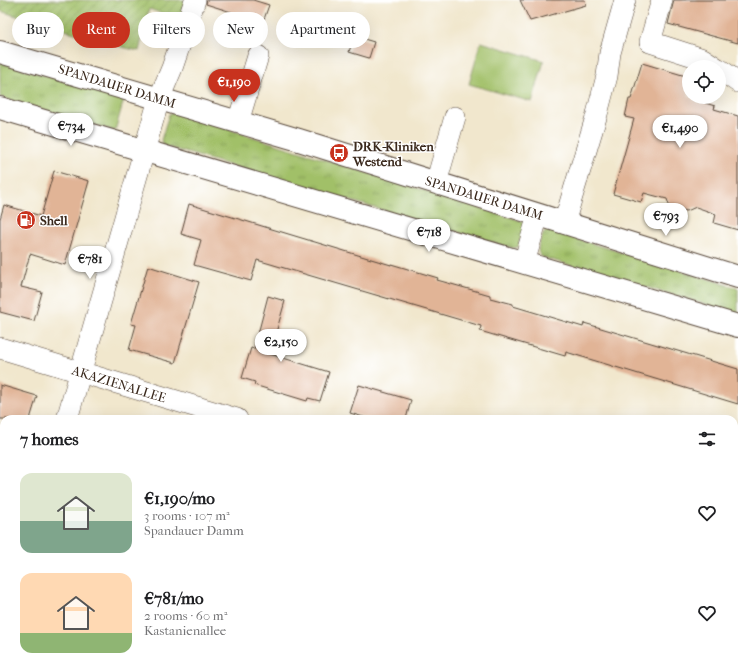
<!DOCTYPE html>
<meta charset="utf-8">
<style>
:root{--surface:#fff;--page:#f2f2f2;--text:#202124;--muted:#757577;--accent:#c8321e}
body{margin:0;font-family:"IM FELL French Canon",serif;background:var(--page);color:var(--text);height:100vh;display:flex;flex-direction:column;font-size:15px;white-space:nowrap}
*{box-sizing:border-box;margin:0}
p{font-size:13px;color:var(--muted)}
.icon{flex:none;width:22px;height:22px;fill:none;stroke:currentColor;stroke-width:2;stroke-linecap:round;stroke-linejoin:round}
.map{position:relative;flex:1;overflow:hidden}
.drawer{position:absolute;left:0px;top:415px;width:738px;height:256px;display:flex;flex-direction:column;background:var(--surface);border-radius:12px 12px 0 0;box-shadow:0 4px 16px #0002}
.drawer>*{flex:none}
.banner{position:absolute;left:12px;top:12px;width:400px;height:36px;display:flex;gap:8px}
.tools{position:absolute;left:682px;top:60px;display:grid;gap:8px}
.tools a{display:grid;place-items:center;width:44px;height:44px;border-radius:50%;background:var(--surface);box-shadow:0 4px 16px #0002;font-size:20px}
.price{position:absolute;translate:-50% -34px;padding:0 9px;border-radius:14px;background:#fff;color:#222;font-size:13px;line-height:26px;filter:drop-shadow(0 1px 2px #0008)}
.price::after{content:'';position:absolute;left:50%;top:24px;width:12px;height:9px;margin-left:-6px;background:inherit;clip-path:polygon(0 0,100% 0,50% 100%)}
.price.active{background:var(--accent);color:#fff}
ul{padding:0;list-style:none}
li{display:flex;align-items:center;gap:12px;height:100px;padding:0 20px}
li span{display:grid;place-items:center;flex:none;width:112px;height:80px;border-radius:12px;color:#555}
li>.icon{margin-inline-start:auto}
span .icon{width:48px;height:48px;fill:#fffc;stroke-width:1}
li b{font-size:17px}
h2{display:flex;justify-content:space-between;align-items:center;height:48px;padding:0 20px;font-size:17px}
.chip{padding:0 14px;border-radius:18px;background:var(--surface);box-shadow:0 4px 16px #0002;font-size:14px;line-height:36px}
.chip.active{background:var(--accent);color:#fff}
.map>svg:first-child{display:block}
.grass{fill:url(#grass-tufts);stroke:#6e7543}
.garden{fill:url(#garden-furrows);stroke:#6e7543}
.pitch{fill:#a1c068;stroke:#6e7543}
.building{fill:#e1b496}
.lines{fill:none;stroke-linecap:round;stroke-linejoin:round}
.minor-casing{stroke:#564638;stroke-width:22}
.major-casing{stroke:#564638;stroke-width:24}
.minor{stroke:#fff;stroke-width:21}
.major{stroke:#fff;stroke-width:22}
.labels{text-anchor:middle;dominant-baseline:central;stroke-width:3;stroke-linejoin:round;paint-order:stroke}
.street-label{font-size:13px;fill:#3b2a1e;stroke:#fff}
.poi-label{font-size:13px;font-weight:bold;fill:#3b2a1e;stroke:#fff;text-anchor:start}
</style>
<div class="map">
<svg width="738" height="671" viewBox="0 0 738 671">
<defs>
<pattern id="grass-tufts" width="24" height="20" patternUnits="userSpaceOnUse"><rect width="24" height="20" fill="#a1c068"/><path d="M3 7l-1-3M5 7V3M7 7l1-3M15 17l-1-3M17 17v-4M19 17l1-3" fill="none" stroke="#849c55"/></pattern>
<pattern id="garden-furrows" width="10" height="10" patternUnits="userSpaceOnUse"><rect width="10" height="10" fill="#a1c068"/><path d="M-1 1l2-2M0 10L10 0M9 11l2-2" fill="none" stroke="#849c55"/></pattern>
</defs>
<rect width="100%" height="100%" fill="#fff"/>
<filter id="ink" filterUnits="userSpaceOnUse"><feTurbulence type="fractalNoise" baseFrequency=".025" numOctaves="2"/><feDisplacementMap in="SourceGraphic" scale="8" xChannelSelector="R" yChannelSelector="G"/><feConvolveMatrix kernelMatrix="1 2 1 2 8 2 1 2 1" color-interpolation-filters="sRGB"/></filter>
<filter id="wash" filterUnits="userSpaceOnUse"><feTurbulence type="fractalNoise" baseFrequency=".012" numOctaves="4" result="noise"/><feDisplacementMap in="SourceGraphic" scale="16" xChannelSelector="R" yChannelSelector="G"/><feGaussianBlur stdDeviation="0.9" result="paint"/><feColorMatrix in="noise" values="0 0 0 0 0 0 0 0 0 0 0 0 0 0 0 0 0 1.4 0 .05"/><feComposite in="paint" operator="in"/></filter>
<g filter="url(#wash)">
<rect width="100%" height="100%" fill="#f1e7cd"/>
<path class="grass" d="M 0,62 L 124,99 L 115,131 L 0,97 Z
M 176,113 L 522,221 L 525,223 L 518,247 L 512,248 L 164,146 L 161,140 L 169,114 Z
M 547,230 L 738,288 L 738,314 L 542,257 C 534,251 541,240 544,232 Z"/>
<path class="garden" d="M 0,0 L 185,0 L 181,14 L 161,13 L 149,9 L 139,51 L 122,47 L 0,11 Z"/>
<path class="pitch" d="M 481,42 L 544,61 L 532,102 L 469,84 Z"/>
<g id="blocks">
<path class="building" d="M 207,0 L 253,0 L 269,5 L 263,22 L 206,4 Z
M 520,0 L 585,0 L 586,5 L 530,21 Z
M 674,0 L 738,0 L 738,43 L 668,24 Z
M 354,36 L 374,42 L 369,58 L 349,52 Z
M 642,63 L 689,77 L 689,97 L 692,97 L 692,99 L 715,106 L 714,109 L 738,116 L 738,230 L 714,223 L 716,214 L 696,207 L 687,211 L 670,208 L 667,199 L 644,193 L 641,202 L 613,194 L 634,119 L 625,117 L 629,99 L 631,99 Z
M 54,171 L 89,181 L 65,265 L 30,254 L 21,287 L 42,292 L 34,321 L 0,312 L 0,219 L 4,205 L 41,216 Z
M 189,204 L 391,265 L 391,264 L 438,278 L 437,280 L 490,295 L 490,298 L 513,304 L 513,306 L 583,327 L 584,323 L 738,369 L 738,404 L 566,352 L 565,356 L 480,331 L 481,326 L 257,260 L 251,281 L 194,265 L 201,240 L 181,234 Z
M 148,266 L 199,282 L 175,363 L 129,350 L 136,325 L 131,324 Z
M 268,296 L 285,301 L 270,354 L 329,372 L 320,401 L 308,398 L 307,401 L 254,385 L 255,382 L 242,378 L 251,348 L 254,349 Z
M 0,385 L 37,396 L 30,419 L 0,419 Z
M 359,385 L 411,400 L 406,419 L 370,419 L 350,413 Z"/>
</g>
</g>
<g filter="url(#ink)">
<use href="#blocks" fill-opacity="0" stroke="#564638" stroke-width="1"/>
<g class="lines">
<g class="minor-casing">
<path id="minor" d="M 662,0 L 650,42 L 703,59 L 715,67
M 719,69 L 738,82
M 238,122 L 258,56
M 436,183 L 455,117
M 564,223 L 597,114 L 607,76 L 610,53 L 625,0
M 524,263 L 538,215
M 0,348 L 237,419
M 67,419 L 159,99 L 172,68 L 195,0
M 734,568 L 738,569
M 0,653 L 4,640
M 121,667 L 134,671
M 699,671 L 700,667"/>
</g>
<g class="major-casing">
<path id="major" d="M 0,52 L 299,140 L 738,277
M 0,108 L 738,326"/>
</g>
<use href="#minor" class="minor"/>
<use href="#major" class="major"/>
</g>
</g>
<defs>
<g id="bus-disc" transform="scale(1)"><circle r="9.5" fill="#c8321e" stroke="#fff"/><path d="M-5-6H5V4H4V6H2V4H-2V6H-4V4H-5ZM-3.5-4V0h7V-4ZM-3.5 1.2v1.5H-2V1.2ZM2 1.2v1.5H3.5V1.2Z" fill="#fff"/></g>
<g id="fuel-disc" transform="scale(1)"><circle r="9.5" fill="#c8321e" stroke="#fff"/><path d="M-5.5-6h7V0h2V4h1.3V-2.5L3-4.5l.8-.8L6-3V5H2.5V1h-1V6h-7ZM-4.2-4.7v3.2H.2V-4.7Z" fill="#fff"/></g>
</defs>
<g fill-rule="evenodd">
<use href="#bus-disc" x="339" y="153"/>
<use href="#fuel-disc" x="26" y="220"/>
</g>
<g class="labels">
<g class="street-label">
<text transform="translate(117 86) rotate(17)">SPANDAUER DAMM</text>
<text transform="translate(484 198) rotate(17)">SPANDAUER DAMM</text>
<text transform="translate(119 384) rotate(17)">AKAZIENALLEE</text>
</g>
<g class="poi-label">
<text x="353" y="146">DRK-Kliniken<tspan x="353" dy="15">Westend</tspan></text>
<text x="40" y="220">Shell</text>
</g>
</g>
</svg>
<div class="tools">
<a><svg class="icon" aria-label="locate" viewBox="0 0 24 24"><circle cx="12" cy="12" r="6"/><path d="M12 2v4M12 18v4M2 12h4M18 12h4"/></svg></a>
</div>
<b class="price active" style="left:234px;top:103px">€1,190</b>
<b class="price" style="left:71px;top:147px">€734</b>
<b class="price" style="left:680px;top:149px">€1,490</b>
<b class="price" style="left:666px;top:237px">€793</b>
<b class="price" style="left:429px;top:253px">€718</b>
<b class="price" style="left:90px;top:280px">€781</b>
<b class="price" style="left:281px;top:363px">€2,150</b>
<div class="banner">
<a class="chip">Buy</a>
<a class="chip active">Rent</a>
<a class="chip">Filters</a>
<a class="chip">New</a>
<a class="chip">Apartment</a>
</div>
<section class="drawer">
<h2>7 homes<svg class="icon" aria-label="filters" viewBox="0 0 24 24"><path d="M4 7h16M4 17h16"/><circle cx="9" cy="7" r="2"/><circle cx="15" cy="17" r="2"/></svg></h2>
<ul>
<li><span style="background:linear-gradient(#dfe7d0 60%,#7fa58c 0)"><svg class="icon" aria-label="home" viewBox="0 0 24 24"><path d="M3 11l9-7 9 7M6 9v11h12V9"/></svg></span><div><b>€1,190/mo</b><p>3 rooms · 107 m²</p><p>Spandauer Damm</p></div><svg class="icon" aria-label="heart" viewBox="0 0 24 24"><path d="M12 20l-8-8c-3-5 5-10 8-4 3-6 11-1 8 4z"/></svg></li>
<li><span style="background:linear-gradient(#ffd9b3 75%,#8fb573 0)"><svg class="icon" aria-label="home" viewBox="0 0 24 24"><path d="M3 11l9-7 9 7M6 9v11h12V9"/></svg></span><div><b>€781/mo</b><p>2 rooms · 60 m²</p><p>Kastanienallee</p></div><svg class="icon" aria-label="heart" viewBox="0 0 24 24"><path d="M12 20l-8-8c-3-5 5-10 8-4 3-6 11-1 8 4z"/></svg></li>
</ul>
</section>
</div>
